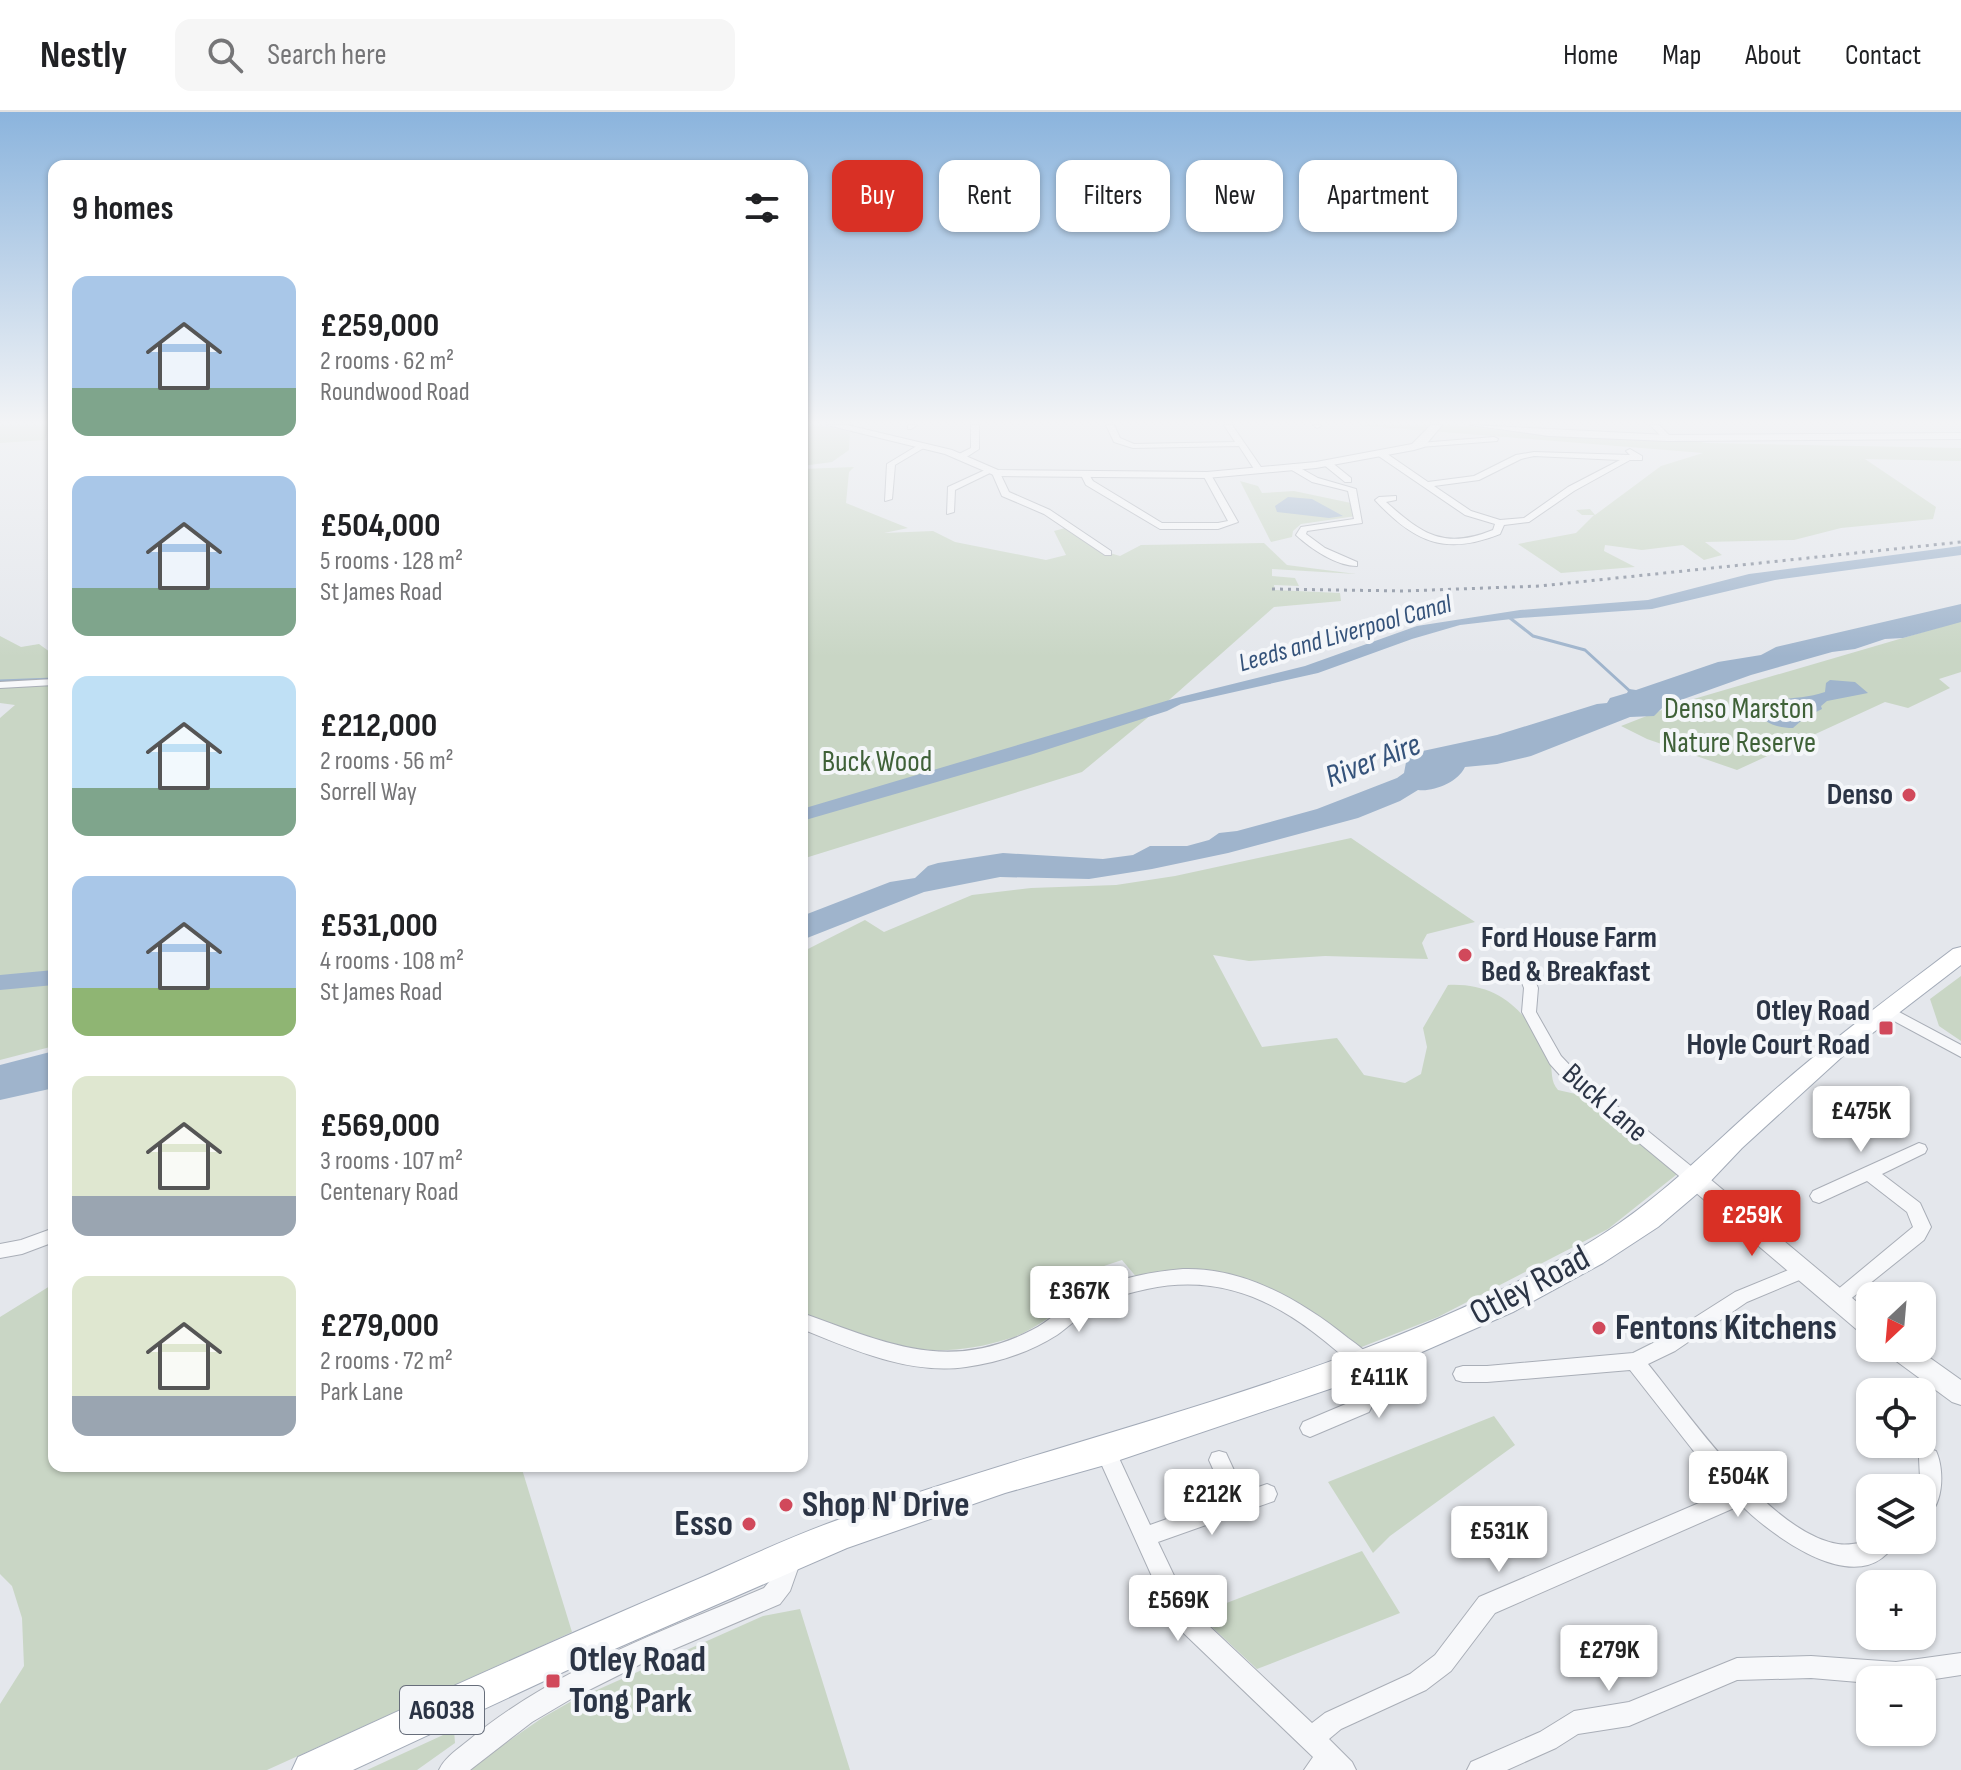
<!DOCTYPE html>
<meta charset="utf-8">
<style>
:root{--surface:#fff;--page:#f6f6f6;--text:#202124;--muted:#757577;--line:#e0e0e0;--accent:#d93025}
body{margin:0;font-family:"Sofia Sans Condensed",sans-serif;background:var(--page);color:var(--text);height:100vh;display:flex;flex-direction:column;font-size:30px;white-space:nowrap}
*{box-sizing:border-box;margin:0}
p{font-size:26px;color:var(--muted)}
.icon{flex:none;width:44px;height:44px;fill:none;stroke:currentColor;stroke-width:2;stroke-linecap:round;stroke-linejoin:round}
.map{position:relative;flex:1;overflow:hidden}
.drawer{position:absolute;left:48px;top:48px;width:760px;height:1312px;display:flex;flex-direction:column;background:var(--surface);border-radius:16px;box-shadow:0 2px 6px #0004}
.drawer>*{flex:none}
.banner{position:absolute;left:832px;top:48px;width:760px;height:72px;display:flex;gap:16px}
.needle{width:52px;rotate:206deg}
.fabs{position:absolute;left:1856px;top:1170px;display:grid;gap:16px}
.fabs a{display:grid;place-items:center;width:80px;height:80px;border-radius:16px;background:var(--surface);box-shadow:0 2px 6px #0004;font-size:40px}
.price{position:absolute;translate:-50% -68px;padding:0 18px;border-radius:8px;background:#fff;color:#222;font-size:26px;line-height:52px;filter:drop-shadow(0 2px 4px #0008)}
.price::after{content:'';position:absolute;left:50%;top:48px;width:24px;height:18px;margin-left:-12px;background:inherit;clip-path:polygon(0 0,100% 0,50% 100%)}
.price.active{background:var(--accent);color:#fff}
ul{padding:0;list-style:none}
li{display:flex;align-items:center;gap:24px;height:200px;padding:0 24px}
li span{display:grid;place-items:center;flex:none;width:224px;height:160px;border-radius:16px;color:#555}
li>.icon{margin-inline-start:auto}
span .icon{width:96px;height:96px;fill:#fffc;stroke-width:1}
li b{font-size:34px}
h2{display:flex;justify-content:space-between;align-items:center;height:96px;padding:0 24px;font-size:34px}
.chip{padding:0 28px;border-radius:16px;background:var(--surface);box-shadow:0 2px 6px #0004;font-size:28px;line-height:72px}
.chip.active{background:var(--accent);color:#fff}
header{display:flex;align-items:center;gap:48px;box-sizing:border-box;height:112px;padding:0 40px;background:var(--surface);border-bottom:2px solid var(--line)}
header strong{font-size:38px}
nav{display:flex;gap:44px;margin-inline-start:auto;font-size:28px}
.search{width:560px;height:72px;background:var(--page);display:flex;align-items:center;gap:20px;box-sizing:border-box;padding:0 28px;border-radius:16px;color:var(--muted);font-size:30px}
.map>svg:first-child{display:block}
.green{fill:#c9d6c5}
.water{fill:#9fb4cc}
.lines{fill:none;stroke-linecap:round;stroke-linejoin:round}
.stream{stroke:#9fb4cc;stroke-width:3}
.minor-casing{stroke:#a9aeb7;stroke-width:2}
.tertiary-casing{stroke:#a9aeb7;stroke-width:2}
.primary-casing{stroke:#a3abb8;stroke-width:2}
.minor{fill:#f7f8fa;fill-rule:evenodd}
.tertiary{fill:#f7f8fa;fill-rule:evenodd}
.primary{fill:#fff;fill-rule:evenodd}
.rail{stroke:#7d8696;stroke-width:3;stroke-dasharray:3 5;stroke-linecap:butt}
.poi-dot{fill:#d1495b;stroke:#f4f6f9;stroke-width:3}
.labels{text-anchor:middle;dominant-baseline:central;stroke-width:8;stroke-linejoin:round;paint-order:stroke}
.far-water-label{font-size:26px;font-style:italic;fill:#34527a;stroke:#f4f6f9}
.shield{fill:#f4f6f9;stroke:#676e7b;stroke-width:2}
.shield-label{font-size:28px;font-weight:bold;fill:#2b3445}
.park-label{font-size:30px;fill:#3f6138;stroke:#f4f6f9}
.poi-label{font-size:30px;font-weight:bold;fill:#2b3445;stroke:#f4f6f9;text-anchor:end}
.street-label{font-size:30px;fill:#2b3445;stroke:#f4f6f9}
.water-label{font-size:32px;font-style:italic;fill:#34527a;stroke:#f4f6f9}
.near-street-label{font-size:36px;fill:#2b3445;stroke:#f4f6f9}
.near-poi-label{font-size:36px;font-weight:bold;fill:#2b3445;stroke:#f4f6f9;text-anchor:start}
</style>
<header>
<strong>Nestly</strong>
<div class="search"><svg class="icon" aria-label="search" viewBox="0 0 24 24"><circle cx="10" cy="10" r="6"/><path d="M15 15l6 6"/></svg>Search here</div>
<nav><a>Home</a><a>Map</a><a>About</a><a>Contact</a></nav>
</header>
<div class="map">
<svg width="1961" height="1658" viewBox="0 0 1961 1658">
<rect width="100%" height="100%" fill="#e4e7ec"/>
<path class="green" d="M 0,313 L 49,313 L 45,328 L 0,331 Z
M 802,313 L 821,313 L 850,320 L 849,338 L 832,350 L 802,354 Z
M 1356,313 L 1452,313 L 1546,323 L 1684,327 L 1707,331 L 1961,336 L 1961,349 L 1865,347 L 1936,395 L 1933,407 L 1841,416 L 1794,428 L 1705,430 L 1722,443 L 1704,448 L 1683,433 L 1642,438 L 1605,433 L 1604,439 L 1635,455 L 1561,461 L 1518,432 L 1576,421 L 1594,403 L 1582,403 L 1576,398 L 1590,397 L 1595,403 L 1661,354 L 1703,341 Z
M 854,355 L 849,360 L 846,391 L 908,416 L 884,421 L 933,419 L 955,430 L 1046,448 L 1066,443 L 1054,419 L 1065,416 L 1103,439 L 1120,444 L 1141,433 L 1264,431 L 1287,453 L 1356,462 L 1272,457 L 1272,464 L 1295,466 L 1299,474 L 1274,473 L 1275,478 L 1340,481 L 1341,489 L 1274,495 L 1169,588 L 1082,660 L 802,747 L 802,357 Z
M 1240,369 L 1258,374 L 1262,381 L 1294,379 L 1351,391 L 1356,404 L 1301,412 L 1293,419 L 1292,425 L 1271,430 Z
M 1961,509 L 1961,560 L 1939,567 L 1950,576 L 1908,596 L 1885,590 L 1737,658 L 1647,627 L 1621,614 L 1680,591 Z
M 0,524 L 21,535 L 39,532 L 54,543 L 54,934 L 0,948 L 0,606 L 15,593 L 0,591 Z
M 1351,726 L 1475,810 L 1427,822 L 1422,831 L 1428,847 L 1325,844 L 1249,849 L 1213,843 L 1262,935 L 1337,926 L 1364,963 L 1405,971 L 1421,962 L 1427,935 L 1423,916 L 1448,873 C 1491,871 1519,891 1539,927 C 1543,933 1549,941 1550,949 C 1553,960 1550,969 1558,978 L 1589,985 L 1681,1059 L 1608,1117 L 1438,1205 L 1359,1236 L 1264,1176 L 1138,1167 L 1122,1148 L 1077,1163 L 1073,1156 L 1065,1160 L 1065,1196 C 1048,1205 1030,1220 1011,1226 C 926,1253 880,1231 802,1201 L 802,840 L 865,808 L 884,820 L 972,783 L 1031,776 L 1116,773 L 1175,764 Z
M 1961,864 L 1961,929 L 1939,914 L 1930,887 Z
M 50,1174 L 54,1177 L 54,1354 L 521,1354 L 572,1520 L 267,1658 L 0,1658 L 0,1592 L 24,1554 L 22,1506 L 12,1474 L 0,1462 L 0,1205 Z
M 1494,1304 L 1515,1333 L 1390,1424 L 1373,1441 L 1328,1370 Z
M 1362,1439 L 1400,1501 L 1257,1557 L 1198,1502 Z
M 800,1497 L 850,1658 L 467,1658 L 542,1606 L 570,1590 L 763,1504 Z
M 454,1618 L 455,1631 L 417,1658 L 367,1658 Z"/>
<path class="water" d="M 1288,385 L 1312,387 L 1343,404 L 1329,406 L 1277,400 L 1275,394 Z
M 1961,434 L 1961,443 L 1775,468 L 1652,497 L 1520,506 L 1460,513 L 1412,527 L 1318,561 L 1181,592 L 1167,599 L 1030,643 L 802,709 L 802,697 L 1176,586 L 1305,554 L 1417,514 L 1520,498 L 1648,488 L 1749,462 Z
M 1961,492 L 1961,510 L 1903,526 L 1885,527 L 1855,537 L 1832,540 L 1751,563 L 1664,594 L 1654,604 L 1630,605 L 1531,644 L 1497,652 L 1465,655 C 1458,670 1434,680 1418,678 L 1400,689 L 1358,706 L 1228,741 L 1152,757 L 1089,767 L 1000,765 L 924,780 L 802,828 L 802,804 L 890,770 L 915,766 L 928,754 L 938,751 L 1003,741 L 1103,747 L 1133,743 L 1150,734 L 1187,734 L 1209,728 L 1219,721 L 1237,719 L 1317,697 L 1397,666 L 1404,661 L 1407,645 L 1418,640 L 1497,623 L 1597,592 L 1607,591 L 1610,586 L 1627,581 L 1629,577 L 1636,578 L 1718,550 L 1761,543 L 1776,535 Z
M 1830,568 L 1855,570 L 1868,581 L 1827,589 L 1821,594 L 1822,597 L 1808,604 L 1800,602 L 1794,605 L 1801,609 L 1793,616 C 1777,616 1763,611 1754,597 L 1755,592 C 1778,585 1802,588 1825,580 L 1826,571 Z
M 54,858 L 54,873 L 0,878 L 0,863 Z
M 54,939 L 54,976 L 0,988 L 0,953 Z"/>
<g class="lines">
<path class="stream" d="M 1510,506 L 1533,524 L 1585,538 L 1632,581
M 0,569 L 54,567"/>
<g class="minor-casing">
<path id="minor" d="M 908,313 L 917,313 L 911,317 L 908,317 Z
M 971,313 L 979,313 L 979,337 L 965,346 L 959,346 L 959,342 L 971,336 Z
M 1106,313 L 1114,313 L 1120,326 L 1134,332 L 1235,330 L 1224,313 L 1232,313 L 1263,358 L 1256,360 L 1239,334 L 1133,336 L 1114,330 Z
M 1313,313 L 1321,313 L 1321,314 L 1317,316 Z
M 1650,313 L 1659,313 L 1672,326 L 1665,328 Z
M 1494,325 L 1498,327 L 1497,329 L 1420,335 L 1416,333 L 1420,331 Z
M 920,332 L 927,334 L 895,353 L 892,387 L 885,389 L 887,352 Z
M 1630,337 L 1642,344 L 1642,348 L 1630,348 L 1574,379 L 1529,410 L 1504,413 L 1500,422 C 1445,444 1414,430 1375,388 L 1379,385 L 1396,384 L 1396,388 L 1386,390 C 1422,422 1444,438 1493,418 L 1495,412 L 1465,403 L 1377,343 L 1377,339 L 1383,339 L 1428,370 L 1474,364 L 1516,343 L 1534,340 L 1630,343 L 1626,339 ZM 1534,344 L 1620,348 L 1568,375 L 1524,406 L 1500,408 L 1471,399 L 1434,374 L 1479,368 L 1521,347 Z
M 1324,349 L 1330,349 L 1351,366 L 1351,370 L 1345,370 L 1324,353 Z
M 1293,352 L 1318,366 L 1356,377 L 1362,411 L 1307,419 L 1306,422 L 1325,436 L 1357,450 L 1357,454 C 1337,454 1311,437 1296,423 L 1301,415 L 1354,407 L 1348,379 L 1312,370 L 1290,357 L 1289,355 Z
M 985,358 L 992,360 L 955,378 L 954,400 L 947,402 L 948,375 Z
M 993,359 L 999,359 L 1009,380 L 1050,398 L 1111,439 L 1111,443 L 1105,443 L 1044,402 L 1002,384 L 992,361 Z
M 1082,361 L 1088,361 L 1093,369 L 1162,411 L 1218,411 L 1228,409 L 1203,363 L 1210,361 L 1238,410 L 1218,417 L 1160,417 L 1086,373 L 1081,363 Z
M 54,567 L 54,573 L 0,576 L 0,570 Z
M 1523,851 L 1530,856 L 1538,876 L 1536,900 L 1561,944 L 1580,964 L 1702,1063 L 1704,1068 L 1702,1073 L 1696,1075 L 1690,1073 L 1568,972 L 1550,952 L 1522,900 L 1524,876 L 1516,856 Z
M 1886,893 L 1961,933 L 1961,945 L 1881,902 L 1879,898 Z
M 1919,1031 L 1925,1033 L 1927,1037 L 1925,1041 L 1882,1062 L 1920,1091 L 1931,1115 L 1924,1128 L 1843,1193 L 1837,1196 L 1831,1193 L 1828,1188 L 1831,1183 L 1913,1115 L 1907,1100 L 1867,1069 L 1819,1091 L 1813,1089 L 1810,1084 L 1813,1079 Z
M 54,1116 L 54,1130 L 22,1142 L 0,1146 L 0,1132 L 21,1128 Z
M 1803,1152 L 1809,1154 L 1812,1159 L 1809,1164 L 1747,1190 L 1675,1239 L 1648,1252 C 1690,1304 1770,1421 1838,1432 C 1851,1434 1862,1430 1874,1428 C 1881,1427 1891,1428 1899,1428 C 1895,1436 1889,1440 1882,1446 C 1842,1476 1769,1421 1741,1393 L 1495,1501 L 1451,1559 L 1426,1578 L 1341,1617 L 1329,1627 L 1352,1650 L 1356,1658 L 1304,1658 L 1313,1645 L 1173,1511 L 1095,1338 L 1098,1331 L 1105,1329 L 1112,1331 L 1150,1413 L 1226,1386 L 1209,1348 L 1212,1341 L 1219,1339 L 1226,1341 L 1244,1380 L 1267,1372 L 1274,1375 L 1277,1382 L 1274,1389 L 1158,1430 L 1189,1495 L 1312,1611 L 1325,1601 L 1410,1562 L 1435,1543 L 1479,1485 L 1727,1379 L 1692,1337 L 1630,1258 L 1487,1270 L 1463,1270 L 1456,1268 L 1453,1262 L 1456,1256 L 1463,1254 L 1487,1254 L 1633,1241 L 1661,1227 L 1735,1180 Z
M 1183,1157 C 1244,1155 1302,1189 1348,1226 C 1358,1233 1369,1241 1375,1252 L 1372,1258 L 1365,1260 L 1358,1258 C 1297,1201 1234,1158 1147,1177 C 1130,1181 1112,1185 1096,1194 C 1081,1202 1070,1214 1057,1223 C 1030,1240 997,1251 966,1255 C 909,1263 854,1238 802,1217 L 802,1201 C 884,1230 947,1262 1032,1218 C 1049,1210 1061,1196 1077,1186 C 1108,1168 1148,1160 1183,1157 Z
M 1339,1253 C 1353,1258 1366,1281 1372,1294 L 1369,1300 L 1310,1325 L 1303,1322 L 1300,1316 L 1303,1310 L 1348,1291 L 1329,1261 L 1332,1255 Z
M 1929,1337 L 1936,1339 C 1945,1358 1944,1398 1922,1407 L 1919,1346 L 1922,1339 Z
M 791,1435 L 799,1438 L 802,1445 L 790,1479 L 780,1492 L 653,1546 L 571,1587 L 532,1610 L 470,1658 L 439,1658 C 445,1645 458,1637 469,1628 C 554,1557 664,1519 764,1476 L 773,1465 L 783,1438 Z
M 1961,1541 L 1961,1563 L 1922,1569 L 1870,1568 L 1870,1571 L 1811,1566 L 1737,1568 L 1629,1614 L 1578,1622 L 1556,1636 L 1507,1658 L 1467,1658 L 1471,1650 L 1540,1620 L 1574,1599 L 1629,1590 L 1737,1546 L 1811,1544 L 1896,1550 Z"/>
</g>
<g class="tertiary-casing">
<path id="tertiary" d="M 827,313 L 847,313 L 952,338 L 998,358 L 1207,360 L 1316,350 L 1412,332 L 1431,313 L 1442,313 L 1424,335 L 1414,338 L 1316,356 L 1207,366 L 996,364 L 945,342 Z
M 1470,313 L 1668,323 L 1961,321 L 1961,327 L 1668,329 L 1549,324 Z
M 1696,1060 L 1704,1062 L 1870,1201 L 1870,1225 L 1862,1222 L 1688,1074 L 1685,1068 L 1688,1062 Z
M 1885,1236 L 1916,1236 L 1961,1268 L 1961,1293 L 1952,1290 L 1888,1243 Z"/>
</g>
<g class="primary-casing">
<path id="primary" d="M 1961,835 L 1961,853 L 1844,943 L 1742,1036 L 1705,1075 L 1658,1115 L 1603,1151 L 1513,1200 L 1365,1265 L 1105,1353 L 1005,1381 L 847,1436 L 585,1550 L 353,1658 L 292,1658 L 298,1645 C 428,1585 559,1526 691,1470 C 742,1448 793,1423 846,1405 C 1092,1317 1354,1267 1582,1135 C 1654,1094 1708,1036 1770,982 C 1829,930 1891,884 1953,837 Z"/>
</g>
<use href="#minor" class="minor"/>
<use href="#tertiary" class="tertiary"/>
<use href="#primary" class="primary"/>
<path class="rail" d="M 1272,477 L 1404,479 L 1540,474 L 1961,430"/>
</g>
<linearGradient id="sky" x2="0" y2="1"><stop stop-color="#8bb4dd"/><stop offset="0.57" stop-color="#f3f4f6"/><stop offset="1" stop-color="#f3f4f6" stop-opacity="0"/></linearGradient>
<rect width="1961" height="545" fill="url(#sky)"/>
<g class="poi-dot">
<circle cx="1909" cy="683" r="8"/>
<circle cx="1465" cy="843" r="8"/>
<rect x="1878" y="908" width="16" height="16" rx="4"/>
<circle cx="1599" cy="1216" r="8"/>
<circle cx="786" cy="1393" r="8"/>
<circle cx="749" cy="1412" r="8"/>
<rect x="545" y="1561" width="16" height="16" rx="4"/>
</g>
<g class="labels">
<g class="far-water-label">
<text transform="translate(1345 522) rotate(-16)">Leeds and Liverpool Canal</text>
</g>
<rect class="shield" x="400" y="1574" width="84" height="48" rx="6"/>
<g class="shield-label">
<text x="442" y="1598">A6038</text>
</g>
<g class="park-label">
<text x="1739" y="597">Denso Marston<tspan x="1739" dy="34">Nature Reserve</tspan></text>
<text x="877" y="650">Buck Wood</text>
</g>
<g class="poi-label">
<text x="1893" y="683">Denso</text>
<text x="1481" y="826" text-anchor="start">Ford House Farm<tspan x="1481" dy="34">Bed &amp; Breakfast</tspan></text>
<text x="1870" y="899">Otley Road<tspan x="1870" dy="34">Hoyle Court Road</tspan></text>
</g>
<g class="street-label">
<text transform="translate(1605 991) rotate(41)">Buck Lane</text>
</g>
<g class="water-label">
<text transform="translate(1373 649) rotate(-21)">River Aire</text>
</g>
<g class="near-street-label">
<text transform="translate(1530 1174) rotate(-28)">Otley Road</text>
</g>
<g class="near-poi-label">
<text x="1615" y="1216">Fentons Kitchens</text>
<text x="802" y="1393">Shop N' Drive</text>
<text x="733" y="1412" text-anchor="end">Esso</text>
<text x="569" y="1548">Otley Road<tspan x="569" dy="41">Tong Park</tspan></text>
</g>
</g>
</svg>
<div class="fabs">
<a><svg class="needle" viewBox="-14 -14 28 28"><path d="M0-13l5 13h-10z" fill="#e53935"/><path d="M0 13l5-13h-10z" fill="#757577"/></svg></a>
<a><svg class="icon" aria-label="locate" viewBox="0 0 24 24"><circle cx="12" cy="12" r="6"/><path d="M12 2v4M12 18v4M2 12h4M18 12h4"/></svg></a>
<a><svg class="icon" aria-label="layers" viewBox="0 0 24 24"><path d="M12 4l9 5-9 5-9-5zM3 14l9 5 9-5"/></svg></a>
<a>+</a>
<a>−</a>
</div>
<b class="price" style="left:1861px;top:1042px">£475K</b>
<b class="price active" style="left:1752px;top:1146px">£259K</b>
<b class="price" style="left:1079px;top:1222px">£367K</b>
<b class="price" style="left:1379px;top:1308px">£411K</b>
<b class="price" style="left:1738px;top:1407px">£504K</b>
<b class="price" style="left:1212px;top:1425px">£212K</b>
<b class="price" style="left:1499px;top:1462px">£531K</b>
<b class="price" style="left:1178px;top:1531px">£569K</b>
<b class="price" style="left:1609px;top:1581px">£279K</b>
<div class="banner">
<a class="chip active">Buy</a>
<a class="chip">Rent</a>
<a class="chip">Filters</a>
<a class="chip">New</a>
<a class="chip">Apartment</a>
</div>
<section class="drawer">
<h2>9 homes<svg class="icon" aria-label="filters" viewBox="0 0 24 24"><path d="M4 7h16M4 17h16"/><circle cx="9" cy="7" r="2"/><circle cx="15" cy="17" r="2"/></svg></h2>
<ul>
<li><span style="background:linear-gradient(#a9c7e8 70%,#7fa58c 0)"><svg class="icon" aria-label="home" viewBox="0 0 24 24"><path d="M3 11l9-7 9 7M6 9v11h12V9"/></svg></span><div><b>£259,000</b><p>2 rooms · 62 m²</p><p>Roundwood Road</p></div></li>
<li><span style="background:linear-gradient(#a9c7e8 70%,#7fa58c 0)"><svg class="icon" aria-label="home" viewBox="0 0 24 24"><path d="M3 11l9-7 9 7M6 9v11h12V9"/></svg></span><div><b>£504,000</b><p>5 rooms · 128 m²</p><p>St James Road</p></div></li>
<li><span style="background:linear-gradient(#bfe0f5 70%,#7fa58c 0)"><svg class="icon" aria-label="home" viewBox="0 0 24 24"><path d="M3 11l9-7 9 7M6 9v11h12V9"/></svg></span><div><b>£212,000</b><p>2 rooms · 56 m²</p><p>Sorrell Way</p></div></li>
<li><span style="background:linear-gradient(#a9c7e8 70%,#8fb573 0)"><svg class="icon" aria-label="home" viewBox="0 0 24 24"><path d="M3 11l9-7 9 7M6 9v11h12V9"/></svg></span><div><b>£531,000</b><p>4 rooms · 108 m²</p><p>St James Road</p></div></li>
<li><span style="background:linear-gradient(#dfe7d0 75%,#9aa5b1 0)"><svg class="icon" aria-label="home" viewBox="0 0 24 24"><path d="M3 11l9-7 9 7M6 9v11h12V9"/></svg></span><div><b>£569,000</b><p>3 rooms · 107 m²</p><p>Centenary Road</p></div></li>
<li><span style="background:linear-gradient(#dfe7d0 75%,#9aa5b1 0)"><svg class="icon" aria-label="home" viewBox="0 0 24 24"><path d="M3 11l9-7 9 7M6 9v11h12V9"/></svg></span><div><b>£279,000</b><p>2 rooms · 72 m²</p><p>Park Lane</p></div></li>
</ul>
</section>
</div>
